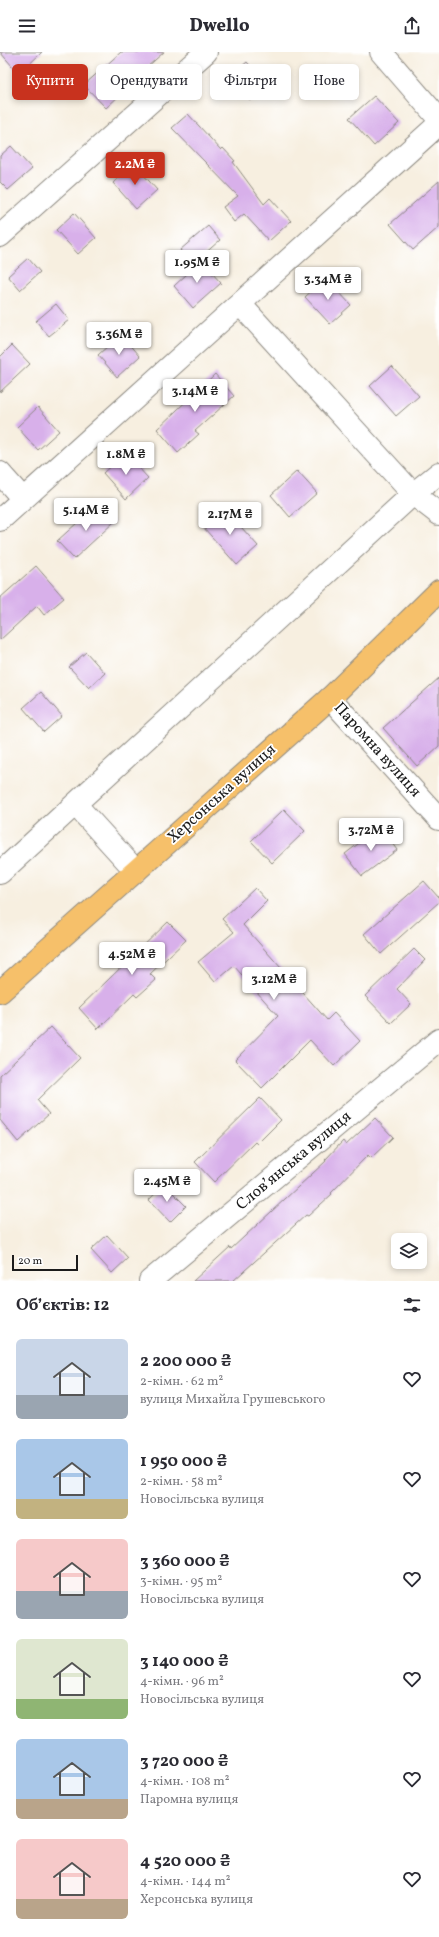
<!DOCTYPE html>
<html lang="uk">
<meta charset="utf-8">
<style>
:root{--surface:#fff;--page:#f7f7f7;--text:#2b2b33;--muted:#7c7c81;--accent:#c8321e}
body{margin:0;font-family:Vollkorn,serif;background:var(--page);color:var(--text);height:100vh;display:flex;flex-direction:column;font-size:15px;white-space:nowrap}
*{box-sizing:border-box;margin:0}
p{font-size:13px;color:var(--muted)}
.icon{flex:none;width:22px;height:22px;fill:none;stroke:currentColor;stroke-width:2;stroke-linecap:round;stroke-linejoin:round}
.map{position:relative;height:1229px;overflow:hidden}
.drawer{display:flex;flex-direction:column;background:var(--surface);flex:1}
.drawer>*{flex:none}
.hud{position:absolute;left:12px;top:12px;width:415px;height:36px;display:flex;gap:8px}
.controls{position:absolute;left:391px;top:1181px;display:grid;gap:8px}
.controls a{display:grid;place-items:center;width:36px;height:36px;border-radius:6px;background:var(--surface);box-shadow:0 2px 6px #0003;font-size:20px}
.scale{position:absolute;left:12px;bottom:10px;width:66px;box-sizing:border-box;padding-left:4px;border:2px solid #1c1c1c;border-top:0;font-size:11px;line-height:14px;white-space:nowrap;color:#1c1c1c;-webkit-text-stroke:3px #fff;paint-order:stroke}
.price{position:absolute;translate:-50% -34px;padding:0 9px;border-radius:4px;background:#fff;color:#222;font-size:13px;line-height:26px;filter:drop-shadow(0 1px 2px #0008)}
.price::after{content:'';position:absolute;left:50%;top:24px;width:12px;height:9px;margin-left:-6px;background:inherit;clip-path:polygon(0 0,100% 0,50% 100%)}
.price.selected{background:var(--accent);color:#fff}
ul{padding:0;list-style:none}
li{display:flex;align-items:center;gap:12px;height:100px;padding:0 16px}
li span{display:grid;place-items:center;flex:none;width:112px;height:80px;border-radius:6px;color:#555}
li>.icon{margin-inline-start:auto}
span .icon{width:48px;height:48px;fill:#fffc;stroke-width:1}
li b{font-size:17px}
h2{display:flex;justify-content:space-between;align-items:center;height:48px;padding:0 16px;font-size:17px}
.chip{padding:0 14px;border-radius:6px;background:var(--surface);box-shadow:0 2px 6px #0003;font-size:14px;line-height:36px}
.chip.selected{background:var(--accent);color:#fff}
header{display:flex;justify-content:space-between;align-items:center;height:52px;padding:0 16px;background:var(--surface);font-size:18px;font-weight:800}
.map>svg:first-child{display:block}
.building{fill:#d8b0ea}
.lines{fill:none;stroke-linecap:round;stroke-linejoin:round}
.minor-casing{stroke:#8a867e;stroke-width:24}
.major-casing{stroke:#8a867e;stroke-width:24}
.minor{stroke:#fff;stroke-width:22}
.major{stroke:#f6c06b;stroke-width:22}
.labels{text-anchor:middle;dominant-baseline:central;stroke-width:3.5;stroke-linejoin:round;paint-order:stroke}
.street-label{font-size:16px;fill:#1c1c1c;stroke:#fff}
</style>
<header><svg class="icon" aria-label="menu" viewBox="0 0 24 24"><path d="M4 6h16M4 12h16M4 18h16"/></svg>Dwello<svg class="icon" aria-label="share" viewBox="0 0 24 24"><path d="M12 15V3M7 8l5-5 5 5M5 13v7h14v-7"/></svg></header>
<div class="map">
<svg width="439" height="1229" viewBox="0 0 439 1229">
<rect width="100%" height="100%" fill="#fff"/>
<filter id="ink" filterUnits="userSpaceOnUse"><feTurbulence type="fractalNoise" baseFrequency=".025" numOctaves="2"/><feDisplacementMap in="SourceGraphic" scale="8" xChannelSelector="R" yChannelSelector="G"/><feConvolveMatrix kernelMatrix="1 2 1 2 8 2 1 2 1" color-interpolation-filters="sRGB"/></filter>
<filter id="wash" filterUnits="userSpaceOnUse"><feTurbulence type="fractalNoise" baseFrequency=".012" numOctaves="4" result="noise"/><feDisplacementMap in="SourceGraphic" scale="16" xChannelSelector="R" yChannelSelector="G"/><feGaussianBlur stdDeviation="0.9" result="paint"/><feColorMatrix in="noise" values="0 0 0 0 0 0 0 0 0 0 0 0 0 0 0 0 0 1.4 0 .05"/><feComposite in="paint" operator="in"/></filter>
<g filter="url(#wash)">
<rect width="100%" height="100%" fill="#f7efe0"/>
<g id="blocks">
<path class="building" d="M 0,0 L 42,0 L 19,22 Z
M 121,0 L 164,0 L 119,40 L 121,42 L 106,56 L 84,33 Z
M 247,10 L 267,33 L 250,48 L 229,25 Z
M 374,44 L 399,71 L 374,94 L 349,66 Z
M 188,62 L 221,98 L 223,96 L 235,109 L 233,110 L 264,152 L 270,146 L 291,169 L 269,189 L 244,162 L 234,170 L 223,155 L 238,144 L 172,76 Z
M 11,94 L 32,117 L 8,138 L 0,130 L 0,104 Z
M 134,112 L 157,138 L 136,157 L 113,131 Z
M 439,129 L 439,175 L 413,198 L 390,172 Z
M 74,161 L 96,186 L 78,202 L 56,178 Z
M 208,174 L 220,188 L 192,213 L 180,198 Z
M 28,206 L 40,220 L 20,238 L 8,224 Z
M 201,209 L 221,231 L 193,256 L 174,234 Z
M 326,226 L 351,253 L 330,272 L 305,245 Z
M 56,252 L 69,268 L 49,284 L 36,269 Z
M 121,282 L 140,304 L 117,325 L 98,303 Z
M 12,293 L 30,312 L 0,340 L 0,305 Z
M 392,314 L 419,344 L 396,364 L 370,334 Z
M 215,322 L 234,344 L 195,379 L 199,382 L 178,401 L 157,377 Z
M 38,355 L 59,379 L 38,398 L 17,375 Z
M 125,401 L 148,426 L 126,447 L 103,421 Z
M 297,419 L 317,441 L 290,465 L 271,443 Z
M 98,452 L 114,470 L 74,507 L 57,489 Z
M 224,456 L 258,494 L 237,513 L 203,475 Z
M 36,514 L 64,546 L 44,563 L 37,554 L 0,588 L 0,546 Z
M 86,600 L 105,621 L 89,636 L 69,615 Z
M 439,626 L 439,694 L 417,714 L 383,676 Z
M 41,640 L 62,664 L 44,680 L 23,656 Z
M 284,757 L 305,779 L 272,811 L 251,789 Z
M 380,775 L 397,798 L 362,824 L 345,802 Z
M 424,829 L 439,846 L 439,850 L 381,902 L 364,882 Z
M 255,836 L 267,849 L 243,873 L 327,968 L 334,961 L 360,989 L 334,1014 L 310,988 L 262,1036 L 235,1008 L 278,964 L 234,914 L 215,930 L 198,910 L 234,880 L 222,867 Z
M 168,870 L 186,888 L 150,922 L 156,928 L 137,945 L 134,942 L 98,977 L 79,956 Z
M 414,897 L 425,908 L 397,937 L 411,952 L 391,971 L 365,944 Z
M 51,975 L 80,1006 L 37,1048 L 49,1062 L 18,1090 L 0,1068 L 0,1023 Z
M 260,1046 L 281,1068 L 257,1092 L 255,1090 L 214,1130 L 195,1110 Z
M 375,1066 L 393,1085 L 371,1106 L 368,1103 L 331,1141 L 332,1142 L 308,1164 L 306,1163 L 233,1229 L 193,1229 L 230,1195 L 231,1197 L 326,1109 L 325,1108 L 343,1089 L 346,1093 Z
M 164,1132 L 186,1154 L 170,1170 L 149,1148 Z
M 107,1183 L 128,1206 L 112,1221 L 91,1198 Z"/>
</g>
</g>
<g filter="url(#ink)">
<use href="#blocks" fill-opacity="0" stroke="#8a867e" stroke-width="1"/>
<g class="lines">
<g class="minor-casing">
<path id="minor" d="M 381,0 L 439,67
M 0,184 L 206,0
M 240,252 L 413,442 L 439,462
M 0,421 L 23,447
M 0,468 L 439,72
M 330,646 L 439,767
M 75,752 L 136,819
M 0,821 L 413,442 L 439,421
M 150,1229 L 439,988"/>
</g>
<g class="major-casing">
<path id="major" d="M 0,940 L 330,646 L 439,539"/>
</g>
<use href="#minor" class="minor"/>
<use href="#major" class="major"/>
</g>
</g>
<g class="labels">
<g class="street-label">
<text transform="translate(377 698) rotate(48)">Паромна вулиця</text>
<text transform="translate(222 742) rotate(-42)">Херсонська вулиця</text>
<text transform="translate(294 1109) rotate(-40)">Словʼянська вулиця</text>
</g>
</g>
</svg>
<div class="controls">
<a><svg class="icon" aria-label="layers" viewBox="0 0 24 24"><path d="M12 4l9 5-9 5-9-5zM3 14l9 5 9-5"/></svg></a>
</div>
<div class="scale">20 m</div>
<b class="price selected" style="left:135px;top:134px">2.2M ₴</b>
<b class="price" style="left:197px;top:232px">1.95M ₴</b>
<b class="price" style="left:328px;top:249px">3.34M ₴</b>
<b class="price" style="left:119px;top:304px">3.36M ₴</b>
<b class="price" style="left:195px;top:361px">3.14M ₴</b>
<b class="price" style="left:126px;top:424px">1.8M ₴</b>
<b class="price" style="left:86px;top:480px">5.14M ₴</b>
<b class="price" style="left:230px;top:484px">2.17M ₴</b>
<b class="price" style="left:371px;top:800px">3.72M ₴</b>
<b class="price" style="left:132px;top:924px">4.52M ₴</b>
<b class="price" style="left:274px;top:949px">3.12M ₴</b>
<b class="price" style="left:167px;top:1151px">2.45M ₴</b>
<div class="hud">
<a class="chip selected">Купити</a>
<a class="chip">Орендувати</a>
<a class="chip">Фільтри</a>
<a class="chip">Нове</a>
</div>
</div>
<section class="drawer">
<h2>Об’єктів: 12<svg class="icon" aria-label="filters" viewBox="0 0 24 24"><path d="M4 7h16M4 17h16"/><circle cx="9" cy="7" r="2"/><circle cx="15" cy="17" r="2"/></svg></h2>
<ul>
<li><span style="background:linear-gradient(#c9d6e8 70%,#9aa5b1 0)"><svg class="icon" aria-label="home" viewBox="0 0 24 24"><path d="M3 11l9-7 9 7M6 9v11h12V9"/></svg></span><div><b>2 200 000 ₴</b><p>2-кімн. · 62 m²</p><p>вулиця Михайла Грушевського</p></div><svg class="icon" aria-label="heart" viewBox="0 0 24 24"><path d="M12 20l-8-8c-3-5 5-10 8-4 3-6 11-1 8 4z"/></svg></li>
<li><span style="background:linear-gradient(#a9c7e8 75%,#c2b280 0)"><svg class="icon" aria-label="home" viewBox="0 0 24 24"><path d="M3 11l9-7 9 7M6 9v11h12V9"/></svg></span><div><b>1 950 000 ₴</b><p>2-кімн. · 58 m²</p><p>Новосільська вулиця</p></div><svg class="icon" aria-label="heart" viewBox="0 0 24 24"><path d="M12 20l-8-8c-3-5 5-10 8-4 3-6 11-1 8 4z"/></svg></li>
<li><span style="background:linear-gradient(#f6c9c9 65%,#9aa5b1 0)"><svg class="icon" aria-label="home" viewBox="0 0 24 24"><path d="M3 11l9-7 9 7M6 9v11h12V9"/></svg></span><div><b>3 360 000 ₴</b><p>3-кімн. · 95 m²</p><p>Новосільська вулиця</p></div><svg class="icon" aria-label="heart" viewBox="0 0 24 24"><path d="M12 20l-8-8c-3-5 5-10 8-4 3-6 11-1 8 4z"/></svg></li>
<li><span style="background:linear-gradient(#dfe7d0 75%,#8fb573 0)"><svg class="icon" aria-label="home" viewBox="0 0 24 24"><path d="M3 11l9-7 9 7M6 9v11h12V9"/></svg></span><div><b>3 140 000 ₴</b><p>4-кімн. · 96 m²</p><p>Новосільська вулиця</p></div><svg class="icon" aria-label="heart" viewBox="0 0 24 24"><path d="M12 20l-8-8c-3-5 5-10 8-4 3-6 11-1 8 4z"/></svg></li>
<li><span style="background:linear-gradient(#a9c7e8 75%,#b9a48a 0)"><svg class="icon" aria-label="home" viewBox="0 0 24 24"><path d="M3 11l9-7 9 7M6 9v11h12V9"/></svg></span><div><b>3 720 000 ₴</b><p>4-кімн. · 108 m²</p><p>Паромна вулиця</p></div><svg class="icon" aria-label="heart" viewBox="0 0 24 24"><path d="M12 20l-8-8c-3-5 5-10 8-4 3-6 11-1 8 4z"/></svg></li>
<li><span style="background:linear-gradient(#f6c9c9 75%,#b9a48a 0)"><svg class="icon" aria-label="home" viewBox="0 0 24 24"><path d="M3 11l9-7 9 7M6 9v11h12V9"/></svg></span><div><b>4 520 000 ₴</b><p>4-кімн. · 144 m²</p><p>Херсонська вулиця</p></div><svg class="icon" aria-label="heart" viewBox="0 0 24 24"><path d="M12 20l-8-8c-3-5 5-10 8-4 3-6 11-1 8 4z"/></svg></li>
</ul>
</section>
